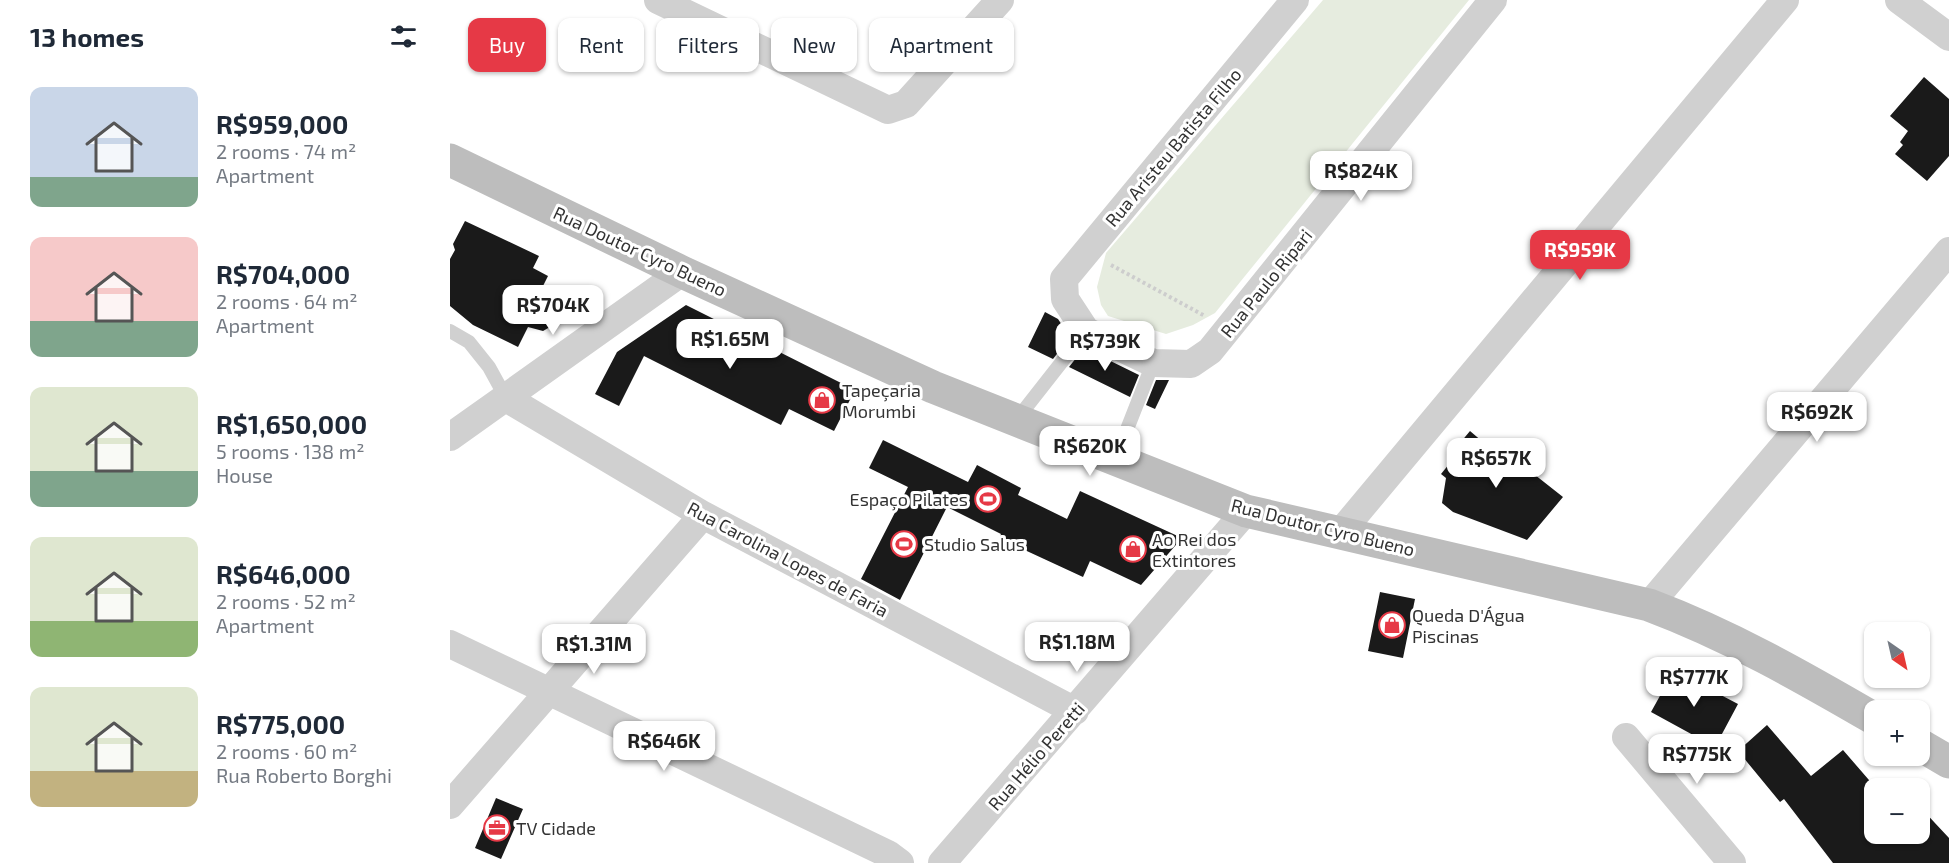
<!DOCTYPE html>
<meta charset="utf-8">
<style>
:root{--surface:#fff;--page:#f2f2f3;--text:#1f2937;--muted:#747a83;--accent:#e63946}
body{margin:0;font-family:"Exo 2",sans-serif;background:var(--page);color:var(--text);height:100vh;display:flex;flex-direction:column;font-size:22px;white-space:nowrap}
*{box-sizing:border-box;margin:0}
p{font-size:20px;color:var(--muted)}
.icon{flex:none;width:33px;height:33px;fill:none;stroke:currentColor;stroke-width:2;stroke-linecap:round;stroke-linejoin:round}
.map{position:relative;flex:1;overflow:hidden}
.drawer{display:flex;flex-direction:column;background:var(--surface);width:450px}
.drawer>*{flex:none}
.banner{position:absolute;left:18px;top:18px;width:570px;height:54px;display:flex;gap:12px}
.needle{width:39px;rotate:146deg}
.controls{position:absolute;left:1414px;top:622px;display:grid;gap:12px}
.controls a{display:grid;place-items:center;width:66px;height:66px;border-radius:12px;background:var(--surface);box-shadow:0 2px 4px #0004;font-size:30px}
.price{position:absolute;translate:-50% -51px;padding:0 14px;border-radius:12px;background:#fff;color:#222;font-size:20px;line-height:39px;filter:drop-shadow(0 2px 3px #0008)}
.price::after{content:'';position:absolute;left:50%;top:36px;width:18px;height:14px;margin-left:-9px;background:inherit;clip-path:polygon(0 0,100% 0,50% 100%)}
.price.on{background:var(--accent);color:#fff}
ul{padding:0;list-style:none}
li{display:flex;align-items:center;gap:18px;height:150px;padding:0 30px}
li span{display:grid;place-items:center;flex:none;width:168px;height:120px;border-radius:12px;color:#555}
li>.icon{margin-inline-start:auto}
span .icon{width:72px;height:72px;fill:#fffc;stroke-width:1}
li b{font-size:26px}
h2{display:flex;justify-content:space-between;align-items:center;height:72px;padding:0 30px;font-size:26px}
.chip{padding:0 21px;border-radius:12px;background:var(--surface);box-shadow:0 2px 4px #0004;font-size:21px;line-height:54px}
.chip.on{background:var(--accent);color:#fff}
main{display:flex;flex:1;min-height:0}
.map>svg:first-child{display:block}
.green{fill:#e6ecdf}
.building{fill:#1a1a1a}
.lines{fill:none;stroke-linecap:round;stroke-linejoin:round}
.path{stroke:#cdcdcd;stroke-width:4;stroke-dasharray:3 3;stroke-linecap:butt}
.lane{stroke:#d0d0d0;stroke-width:14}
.street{stroke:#d0d0d0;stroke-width:28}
.secondary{stroke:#bdbdbd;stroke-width:33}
.labels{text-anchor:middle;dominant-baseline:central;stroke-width:6;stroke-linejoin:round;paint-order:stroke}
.street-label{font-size:18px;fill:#333;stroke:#fff}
.poi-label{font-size:18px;fill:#333;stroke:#fff;text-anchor:start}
</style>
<main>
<section class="drawer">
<h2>13 homes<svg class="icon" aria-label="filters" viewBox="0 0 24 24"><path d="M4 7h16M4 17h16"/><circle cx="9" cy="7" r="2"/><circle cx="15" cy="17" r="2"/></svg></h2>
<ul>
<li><span style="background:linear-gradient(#c9d6e8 75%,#7fa58c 0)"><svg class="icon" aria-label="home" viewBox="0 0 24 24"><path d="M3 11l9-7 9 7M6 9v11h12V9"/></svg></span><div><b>R$959,000</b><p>2 rooms · 74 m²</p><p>Apartment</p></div></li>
<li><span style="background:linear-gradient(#f6c9c9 70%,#7fa58c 0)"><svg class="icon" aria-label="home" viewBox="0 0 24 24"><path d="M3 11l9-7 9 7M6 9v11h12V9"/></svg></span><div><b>R$704,000</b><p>2 rooms · 64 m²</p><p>Apartment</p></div></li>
<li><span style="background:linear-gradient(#dfe7d0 70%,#7fa58c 0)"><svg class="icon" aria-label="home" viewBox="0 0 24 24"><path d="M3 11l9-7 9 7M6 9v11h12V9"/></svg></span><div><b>R$1,650,000</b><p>5 rooms · 138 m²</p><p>House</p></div></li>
<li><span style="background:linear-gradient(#dfe7d0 70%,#8fb573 0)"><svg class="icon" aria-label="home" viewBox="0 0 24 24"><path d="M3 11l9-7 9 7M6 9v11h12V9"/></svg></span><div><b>R$646,000</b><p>2 rooms · 52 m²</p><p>Apartment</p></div></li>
<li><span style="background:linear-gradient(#dfe7d0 70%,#c2b280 0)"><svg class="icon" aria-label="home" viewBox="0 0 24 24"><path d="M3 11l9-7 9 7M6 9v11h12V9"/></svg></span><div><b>R$775,000</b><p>2 rooms · 60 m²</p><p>Rua Roberto Borghi</p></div></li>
</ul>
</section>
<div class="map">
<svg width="1499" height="863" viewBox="0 0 1499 863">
<rect width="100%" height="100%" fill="#fff"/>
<path class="green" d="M 873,0 L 1019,0 L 765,313 L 743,325 L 716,334 L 658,316 L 651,305 L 647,287 L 656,253 Z"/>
<path class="building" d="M 1474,77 L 1499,99 L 1499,156 L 1477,181 L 1445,154 L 1453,145 L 1450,142 L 1458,131 L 1440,116 Z
M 15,221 L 89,256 L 83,268 L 98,276 L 88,296 L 124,313 L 93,331 L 78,327 L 68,347 L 23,325 L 0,306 L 0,259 L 5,250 L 3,244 Z
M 236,305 L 405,390 L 384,431 L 339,409 L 331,425 L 194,356 L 169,406 L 145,394 L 167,352 Z
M 595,312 L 608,319 L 620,337 L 603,359 L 578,347 Z
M 634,348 L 689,375 L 680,397 L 619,367 Z
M 706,380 L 719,380 L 705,409 L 696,405 Z
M 1020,431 L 1047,454 L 1052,449 L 1113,497 L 1077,540 L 1003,512 L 992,503 L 996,478 L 991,474 L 1004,458 L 1000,455 Z
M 433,440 L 518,482 L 527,465 L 571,488 L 568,495 L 617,519 L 630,491 L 732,538 L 691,585 L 640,561 L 633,577 L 549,538 L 551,534 L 497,507 L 450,600 L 411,579 L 458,487 L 419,468 Z
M 930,592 L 965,599 L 953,658 L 918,651 Z
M 1227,672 L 1288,704 L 1265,747 L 1201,712 L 1211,694 L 1206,689 Z
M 1317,725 L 1361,776 L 1393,750 L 1425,787 L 1425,834 L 1470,834 L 1470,807 L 1499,838 L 1499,863 L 1383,863 L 1334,799 L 1330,802 L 1288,751 Z
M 46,798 L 73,809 L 51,859 L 25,848 Z"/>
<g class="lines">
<path class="path" d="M 661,265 L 755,316"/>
<path class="lane" d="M 0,331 L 19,342 L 39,367 L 56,398
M 567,419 L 636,331
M 665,460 L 703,363"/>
<path class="street" d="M 208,0 L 438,110 L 456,104 L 550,0
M 845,0 L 614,279 L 615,299 L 636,331 L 703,363 L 741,364 L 760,351 L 1043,0
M 1449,0 L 1499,37
M 56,398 L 253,515 L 625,711
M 0,437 L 232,272
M 890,533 L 1335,0
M 1199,605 L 1499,251
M 0,644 L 438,854 L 450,863
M 1176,737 L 1282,863
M 0,805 L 253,515
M 492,863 L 796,511"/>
<path class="secondary" d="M 0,160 L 232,272 L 483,387 L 796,511 L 1199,605 C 1279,635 1351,676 1425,719
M 1470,745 L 1499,762"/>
</g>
<defs>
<g id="shop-ring" transform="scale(1.35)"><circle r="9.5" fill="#fff" stroke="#e63946" stroke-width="1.5"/><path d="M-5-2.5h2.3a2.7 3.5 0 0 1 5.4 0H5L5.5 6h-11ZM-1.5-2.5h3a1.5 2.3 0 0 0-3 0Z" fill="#e63946"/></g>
<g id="stadium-ring" transform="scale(1.35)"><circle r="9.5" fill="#fff" stroke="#e63946" stroke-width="1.5"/><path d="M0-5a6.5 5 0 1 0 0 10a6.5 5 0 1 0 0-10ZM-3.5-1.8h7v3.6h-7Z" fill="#e63946"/></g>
<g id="office-ring" transform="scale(1.35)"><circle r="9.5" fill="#fff" stroke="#e63946" stroke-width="1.5"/><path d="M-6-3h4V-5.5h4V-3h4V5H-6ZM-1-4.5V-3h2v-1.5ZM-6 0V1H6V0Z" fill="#e63946"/></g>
</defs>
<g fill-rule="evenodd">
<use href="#shop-ring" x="372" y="400"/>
<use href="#stadium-ring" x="538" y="499"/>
<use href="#stadium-ring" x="454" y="544"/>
<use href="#shop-ring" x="683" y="549"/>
<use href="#shop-ring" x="942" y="625"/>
<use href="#office-ring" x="47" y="828"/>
</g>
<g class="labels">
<g class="street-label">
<text transform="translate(723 147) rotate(-50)">Rua Aristeu Batista Filho</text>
<text transform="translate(190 251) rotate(25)">Rua Doutor Cyro Bueno</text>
<text transform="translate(816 283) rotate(-51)">Rua Paulo Ripari</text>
<text transform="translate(873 527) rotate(14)">Rua Doutor Cyro Bueno</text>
<text transform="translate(338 559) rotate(28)">Rua Carolina Lopes de Faria</text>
<text transform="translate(586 756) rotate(-49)">Rua Hélio Peretti</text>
</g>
<g class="poi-label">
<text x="392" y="390">Tapeçaria<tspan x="392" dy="21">Morumbi</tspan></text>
<text x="518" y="499" text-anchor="end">Espaço Pilates</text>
<text x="702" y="539">Ao Rei dos<tspan x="702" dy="21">Extintores</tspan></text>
<text x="474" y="544">Studio Salus</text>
<text x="962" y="615">Queda D'Água<tspan x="962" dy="21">Piscinas</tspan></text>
<text x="66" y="828">TV Cidade</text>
</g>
</g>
</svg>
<div class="controls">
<a><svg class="needle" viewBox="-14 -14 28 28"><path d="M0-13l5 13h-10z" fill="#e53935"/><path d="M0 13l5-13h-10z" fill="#747a83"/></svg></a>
<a>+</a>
<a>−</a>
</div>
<b class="price" style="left:911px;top:202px">R$824K</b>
<b class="price on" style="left:1130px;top:281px">R$959K</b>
<b class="price" style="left:103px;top:336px">R$704K</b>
<b class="price" style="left:280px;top:370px">R$1.65M</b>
<b class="price" style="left:655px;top:372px">R$739K</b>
<b class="price" style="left:1367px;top:443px">R$692K</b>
<b class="price" style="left:640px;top:477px">R$620K</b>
<b class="price" style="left:1046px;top:489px">R$657K</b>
<b class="price" style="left:627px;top:673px">R$1.18M</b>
<b class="price" style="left:144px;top:675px">R$1.31M</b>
<b class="price" style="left:1244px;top:708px">R$777K</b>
<b class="price" style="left:214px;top:772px">R$646K</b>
<b class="price" style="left:1247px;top:785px">R$775K</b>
<div class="banner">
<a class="chip on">Buy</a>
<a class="chip">Rent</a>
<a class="chip">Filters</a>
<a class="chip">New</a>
<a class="chip">Apartment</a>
</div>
</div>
</main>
